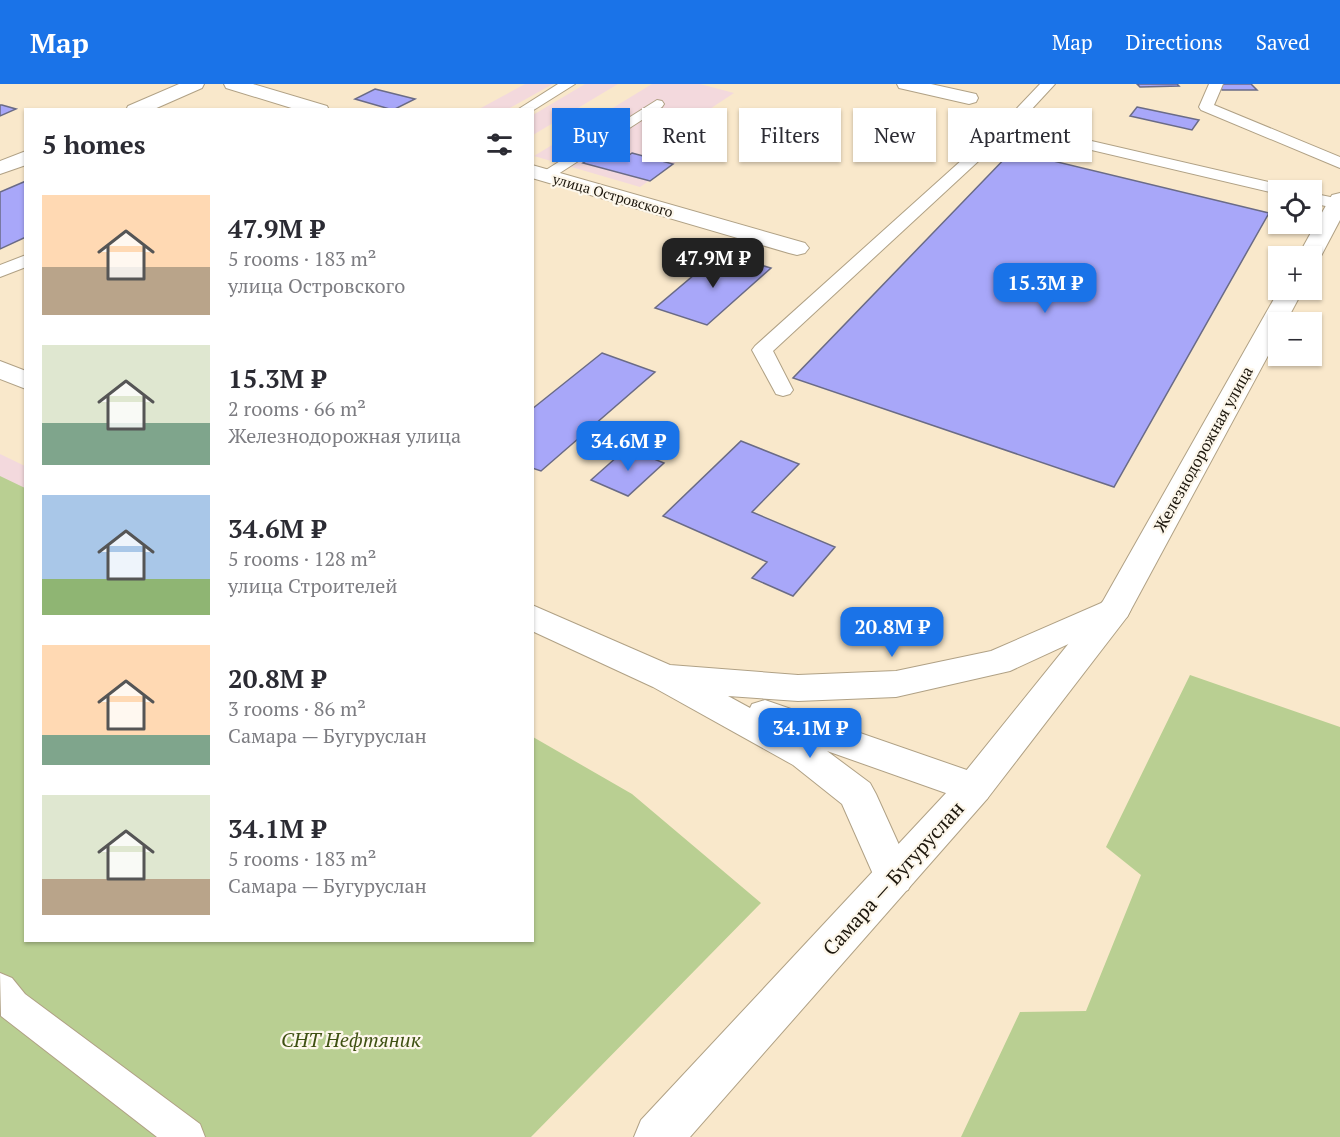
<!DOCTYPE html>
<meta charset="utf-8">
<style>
:root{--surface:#fff;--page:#f7f7f7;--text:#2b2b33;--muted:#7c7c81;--accent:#1a73e8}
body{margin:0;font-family:"PT Serif",serif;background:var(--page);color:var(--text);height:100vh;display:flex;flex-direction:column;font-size:22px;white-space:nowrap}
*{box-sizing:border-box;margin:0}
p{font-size:20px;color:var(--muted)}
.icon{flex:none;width:33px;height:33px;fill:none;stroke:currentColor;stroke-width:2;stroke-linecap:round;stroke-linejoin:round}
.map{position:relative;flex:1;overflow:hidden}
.details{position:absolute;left:24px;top:24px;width:510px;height:834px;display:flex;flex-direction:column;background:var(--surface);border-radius:0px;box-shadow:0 2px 4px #0004}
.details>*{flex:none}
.guide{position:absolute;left:552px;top:24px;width:570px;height:54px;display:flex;gap:12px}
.fabs{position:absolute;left:1268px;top:96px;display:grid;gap:12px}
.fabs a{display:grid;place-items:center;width:54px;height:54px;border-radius:0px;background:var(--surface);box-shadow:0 2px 4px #0004;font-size:30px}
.price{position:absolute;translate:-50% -51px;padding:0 14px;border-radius:12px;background:var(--accent);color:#fff;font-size:20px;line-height:39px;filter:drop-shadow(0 2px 3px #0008)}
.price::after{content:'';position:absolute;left:50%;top:36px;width:18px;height:14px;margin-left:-9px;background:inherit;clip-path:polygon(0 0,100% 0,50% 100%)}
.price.active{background:#222;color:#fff}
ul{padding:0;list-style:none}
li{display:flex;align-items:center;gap:18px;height:150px;padding:0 18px}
li span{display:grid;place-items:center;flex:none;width:168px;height:120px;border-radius:0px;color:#555}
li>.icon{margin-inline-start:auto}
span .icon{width:72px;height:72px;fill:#fffc;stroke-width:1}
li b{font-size:26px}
h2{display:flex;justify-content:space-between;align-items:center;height:72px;padding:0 18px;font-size:26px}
.pill{padding:0 21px;border-radius:0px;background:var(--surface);box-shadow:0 2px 4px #0004;font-size:21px;line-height:54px}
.pill.active{background:var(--accent);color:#fff}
header{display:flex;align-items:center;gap:36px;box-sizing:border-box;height:84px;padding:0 30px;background:var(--accent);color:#fff}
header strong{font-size:28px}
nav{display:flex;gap:33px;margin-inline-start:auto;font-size:21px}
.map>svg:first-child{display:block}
.industrial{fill:#f3d9dd}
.green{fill:#b9cf92}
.building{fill:#a8a7f9;stroke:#6a6b86;stroke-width:1.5}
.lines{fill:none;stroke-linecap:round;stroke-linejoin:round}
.lane-casing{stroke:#b0a185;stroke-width:2}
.street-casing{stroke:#b0a185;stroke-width:2}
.primary-casing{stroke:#b0a185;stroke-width:2}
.lane{fill:#fff;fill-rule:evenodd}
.street{fill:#fff;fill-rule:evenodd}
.primary{fill:#fff;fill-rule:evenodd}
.labels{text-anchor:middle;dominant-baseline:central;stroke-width:4.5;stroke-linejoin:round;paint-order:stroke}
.far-street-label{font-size:14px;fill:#1c160c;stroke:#fdf7eb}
.street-label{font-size:16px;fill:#1c160c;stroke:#fdf7eb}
.near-street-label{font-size:20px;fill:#1c160c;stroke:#fdf7eb}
.near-park-label{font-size:20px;font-style:italic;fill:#3f5113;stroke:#fdf7eb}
</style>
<header>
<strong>Map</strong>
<nav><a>Map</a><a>Directions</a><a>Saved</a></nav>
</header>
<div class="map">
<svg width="1340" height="1053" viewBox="0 0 1340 1053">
<rect width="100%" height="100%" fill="#f9e8cb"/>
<path class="industrial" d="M 525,0 L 553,0 L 508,25 L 479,25 Z
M 585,0 L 618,0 L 533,51 L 533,31 Z
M 652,0 L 700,0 L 734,9 L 660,58 L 692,67 L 640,103 L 534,72 Z
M 0,370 L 25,382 L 25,412 L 0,400 Z"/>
<path class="green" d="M 0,392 L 25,404 L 26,856 L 532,856 L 533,653 L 632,710 L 761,819 L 531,1053 L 0,1053 Z
M 1190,591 L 1340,643 L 1340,1053 L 961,1053 L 1020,928 L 1086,927 L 1141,791 L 1106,763 Z"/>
<path class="building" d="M 1137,0 L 1177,0 L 1179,2 L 1140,3 Z
M 1217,0 L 1251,0 L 1257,6 L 1222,6 Z
M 375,5 L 415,15 L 393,26 L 355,15 Z
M 0,21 L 2,21 L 16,25 L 0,32 Z
M 1137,23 L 1199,36 L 1192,46 L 1130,32 Z
M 1012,67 L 1269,129 L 1114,403 L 793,294 Z
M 632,69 L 673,80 L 650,97 L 583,79 L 592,73 L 606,77 L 614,71 L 625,74 Z
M 26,97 L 26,153 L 0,165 L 0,108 Z
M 720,169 L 771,184 L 707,241 L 655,224 Z
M 602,269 L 655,288 L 541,387 L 532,384 L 532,325 Z
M 741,357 L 799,380 L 752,428 L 835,463 L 793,512 L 752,494 L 767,478 L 663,432 Z
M 627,364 L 664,379 L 628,412 L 591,396 Z"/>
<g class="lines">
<g class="lane-casing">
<path id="lane" d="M 558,0 L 575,0 L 532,27 L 517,26 Z
M 1040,0 L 1055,0 L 1018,40 L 1282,101 L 1290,106 L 1278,106 L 1278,110 L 1011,47 L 773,267 L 793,306 L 790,310 L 783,312 L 776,310 L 752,266 L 755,262 L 1003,39 Z
M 1209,0 L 1223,0 L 1214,21 L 1340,73 L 1340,84 L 1201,26 L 1199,23 Z
M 657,16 L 662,17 L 664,20 L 662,23 L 552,94 L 540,94 L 538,91 Z
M 1311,109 L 1340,115 L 1340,125 L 1311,119 Z
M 26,171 L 26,183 L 0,193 L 0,181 Z
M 0,889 L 12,894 L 25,910 L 200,1040 L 205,1053 L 157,1053 L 1,932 Z"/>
</g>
<g class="street-casing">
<path id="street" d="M 179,0 L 204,0 L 202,4 L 152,26 L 126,26 L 128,22 Z
M 224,0 L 253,0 L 327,22 L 329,26 L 298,26 L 226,4 Z
M 897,0 L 931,0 L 976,10 L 978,14 L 976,18 L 969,20 L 899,4 Z
M 26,67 L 26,81 L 0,90 L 0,77 Z
M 532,81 L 805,159 L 809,164 L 805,169 L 797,171 L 789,169 L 532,94 Z
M 0,277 L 26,287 L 26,305 L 0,295 Z
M 1115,513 L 1127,517 L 1131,525 L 1127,533 L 1010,587 L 896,613 L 798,617 L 728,612 L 750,624 L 752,620 L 765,616 L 987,693 L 993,704 L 987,715 L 974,719 L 827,667 L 870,699 L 876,710 L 914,794 L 908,806 L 894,811 L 880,806 L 842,720 L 793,681 L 653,603 L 532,547 L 532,521 L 670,581 L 798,591 L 896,587 L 991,567 Z"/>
</g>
<g class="primary-casing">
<path id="primary" d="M 1340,109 L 1340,136 L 1321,172 L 1317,177 L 1311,178 L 1311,172 L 1298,172 L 1329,116 L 1332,111 Z
M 1279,206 L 1303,206 L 1286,238 L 1278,238 L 1278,253 L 1127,533 L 987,715 L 690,1053 L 634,1053 L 641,1036 L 961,693 L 1103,517 Z"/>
</g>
<use href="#lane" class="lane"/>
<use href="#street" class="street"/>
<use href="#primary" class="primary"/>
</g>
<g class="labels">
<g class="far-street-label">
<text transform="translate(613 111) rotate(16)">улица Островского</text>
</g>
<g class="street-label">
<text transform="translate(1203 365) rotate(-61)">Железнодорожная улица</text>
</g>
<g class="near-street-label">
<text transform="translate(893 794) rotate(-48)">Самара — Бугуруслан</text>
</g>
<g class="near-park-label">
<text x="351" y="955">СНТ Нефтяник</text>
</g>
</g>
</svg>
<div class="fabs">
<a><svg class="icon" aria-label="locate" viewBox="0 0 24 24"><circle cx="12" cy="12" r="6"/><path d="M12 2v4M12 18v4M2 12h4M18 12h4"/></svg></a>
<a>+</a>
<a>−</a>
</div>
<b class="price active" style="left:713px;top:205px">47.9M ₽</b>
<b class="price" style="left:1045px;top:230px">15.3M ₽</b>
<b class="price" style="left:628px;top:388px">34.6M ₽</b>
<b class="price" style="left:892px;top:574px">20.8M ₽</b>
<b class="price" style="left:810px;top:675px">34.1M ₽</b>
<div class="guide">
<a class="pill active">Buy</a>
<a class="pill">Rent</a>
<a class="pill">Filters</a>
<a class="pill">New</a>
<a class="pill">Apartment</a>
</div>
<section class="details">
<h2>5 homes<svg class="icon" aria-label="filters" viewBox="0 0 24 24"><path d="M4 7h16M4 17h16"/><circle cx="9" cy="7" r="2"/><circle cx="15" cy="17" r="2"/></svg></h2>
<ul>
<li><span style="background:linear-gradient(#ffd9b3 60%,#b9a48a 0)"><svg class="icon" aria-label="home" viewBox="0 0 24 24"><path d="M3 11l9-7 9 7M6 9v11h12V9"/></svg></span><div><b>47.9M ₽</b><p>5 rooms · 183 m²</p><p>улица Островского</p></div></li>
<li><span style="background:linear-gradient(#dfe7d0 65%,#7fa58c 0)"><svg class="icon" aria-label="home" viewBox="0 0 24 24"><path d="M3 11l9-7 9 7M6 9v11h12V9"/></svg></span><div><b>15.3M ₽</b><p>2 rooms · 66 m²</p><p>Железнодорожная улица</p></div></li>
<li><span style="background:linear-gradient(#a9c7e8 70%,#8fb573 0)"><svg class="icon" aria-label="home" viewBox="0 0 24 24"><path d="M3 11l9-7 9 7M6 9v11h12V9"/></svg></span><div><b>34.6M ₽</b><p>5 rooms · 128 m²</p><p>улица Строителей</p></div></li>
<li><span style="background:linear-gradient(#ffd9b3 75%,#7fa58c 0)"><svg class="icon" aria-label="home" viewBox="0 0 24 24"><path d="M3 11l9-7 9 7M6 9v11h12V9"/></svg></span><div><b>20.8M ₽</b><p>3 rooms · 86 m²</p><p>Самара — Бугуруслан</p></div></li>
<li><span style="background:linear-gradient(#dfe7d0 70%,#b9a48a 0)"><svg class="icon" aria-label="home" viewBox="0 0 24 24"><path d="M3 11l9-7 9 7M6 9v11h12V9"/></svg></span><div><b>34.1M ₽</b><p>5 rooms · 183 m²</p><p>Самара — Бугуруслан</p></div></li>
</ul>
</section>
</div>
